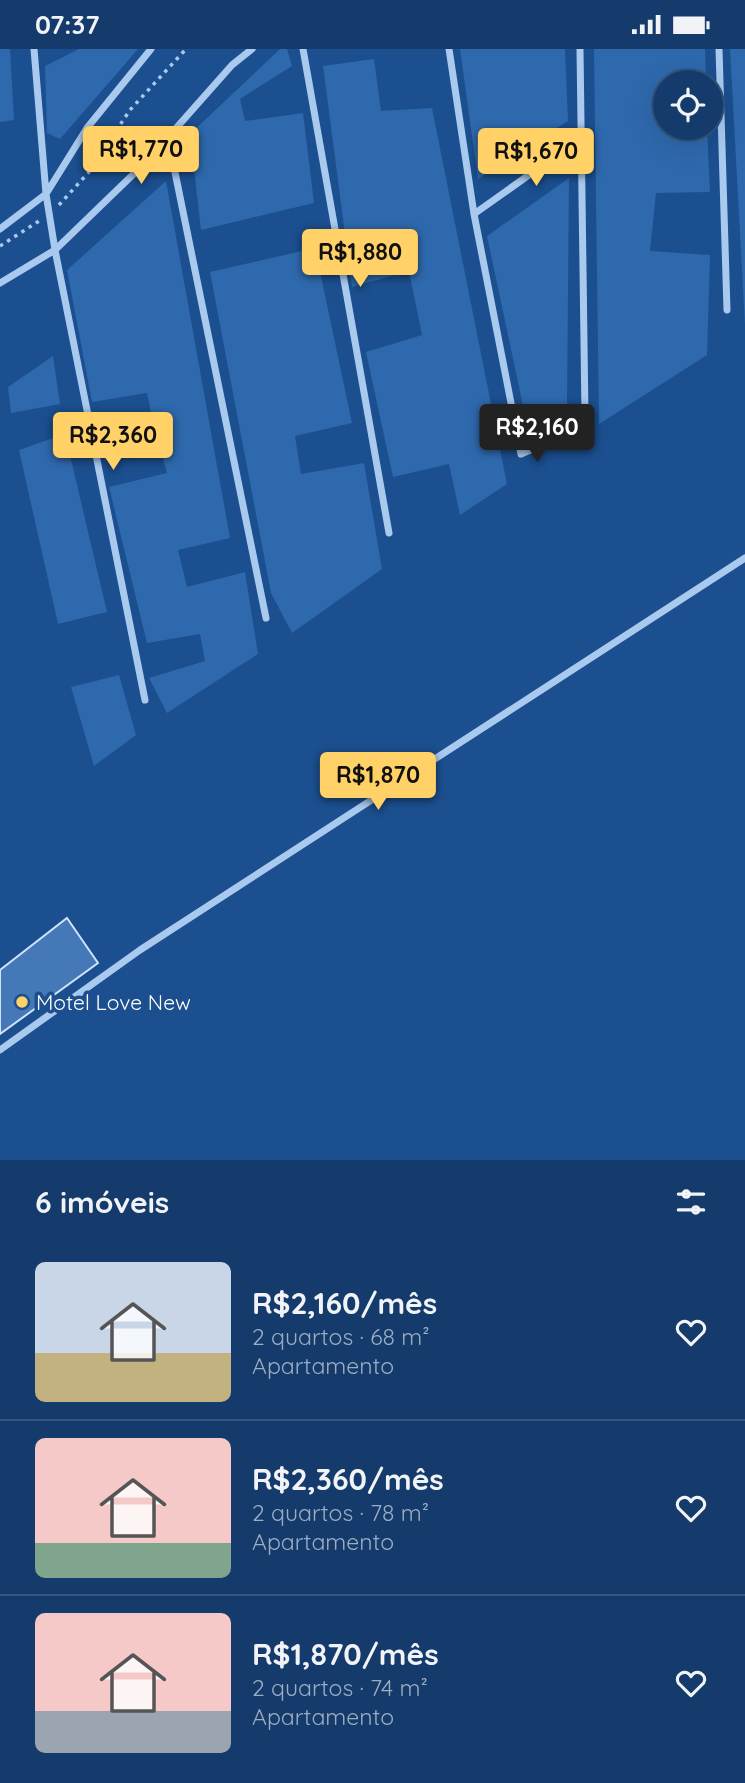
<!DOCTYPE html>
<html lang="pt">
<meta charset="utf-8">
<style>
:root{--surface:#143b6b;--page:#1d4271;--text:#f1f3f6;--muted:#9dadc1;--line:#33557e;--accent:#ffd166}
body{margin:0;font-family:Quicksand,sans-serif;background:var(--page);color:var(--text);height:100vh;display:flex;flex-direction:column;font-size:26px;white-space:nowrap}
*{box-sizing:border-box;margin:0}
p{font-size:23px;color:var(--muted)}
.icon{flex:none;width:38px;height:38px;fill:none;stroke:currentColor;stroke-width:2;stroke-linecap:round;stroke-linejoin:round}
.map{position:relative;height:1111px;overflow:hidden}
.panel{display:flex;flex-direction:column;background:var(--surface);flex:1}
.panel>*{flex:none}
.buttons{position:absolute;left:653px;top:21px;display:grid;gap:14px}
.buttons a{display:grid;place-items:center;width:70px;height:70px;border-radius:50%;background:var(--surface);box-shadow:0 7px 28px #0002,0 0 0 2px var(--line);font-size:35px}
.price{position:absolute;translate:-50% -60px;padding:0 16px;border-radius:7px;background:var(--accent);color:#111;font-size:23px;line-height:46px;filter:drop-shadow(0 2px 4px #0008)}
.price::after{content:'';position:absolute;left:50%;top:42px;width:21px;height:16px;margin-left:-10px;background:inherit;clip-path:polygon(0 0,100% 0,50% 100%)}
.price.active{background:#222;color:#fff}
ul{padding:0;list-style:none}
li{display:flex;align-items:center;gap:21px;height:175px;padding:0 35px}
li+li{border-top:2px solid var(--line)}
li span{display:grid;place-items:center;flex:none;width:196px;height:140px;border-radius:10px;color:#555}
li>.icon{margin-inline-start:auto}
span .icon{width:84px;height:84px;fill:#fffc;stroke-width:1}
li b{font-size:30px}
h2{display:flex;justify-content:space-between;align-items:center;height:84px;padding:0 35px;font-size:30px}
.status{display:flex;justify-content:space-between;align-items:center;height:49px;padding:0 35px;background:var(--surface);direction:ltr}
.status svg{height:19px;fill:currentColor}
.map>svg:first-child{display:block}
.green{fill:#2e69ad}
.building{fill:#4478b7;stroke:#cfe3fa;stroke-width:2}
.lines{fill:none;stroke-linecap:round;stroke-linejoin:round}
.path{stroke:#a9c9ee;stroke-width:3.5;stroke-dasharray:3.5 5;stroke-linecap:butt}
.minor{stroke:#a9c9ee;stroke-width:7}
.poi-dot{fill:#ffd166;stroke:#1b4f8f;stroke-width:2.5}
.labels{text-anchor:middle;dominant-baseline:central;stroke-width:7;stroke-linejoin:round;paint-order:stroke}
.poi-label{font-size:21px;fill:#fff;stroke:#1b4f8f;text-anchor:start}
</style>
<div class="status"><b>07:37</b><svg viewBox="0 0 49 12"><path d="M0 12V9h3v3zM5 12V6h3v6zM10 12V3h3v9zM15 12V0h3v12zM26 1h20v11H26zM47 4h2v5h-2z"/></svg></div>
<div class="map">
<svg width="745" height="1111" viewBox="0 0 745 1111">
<rect width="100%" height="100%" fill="#1b4f8f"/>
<path class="green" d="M 0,0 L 10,0 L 14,71 L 0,73 Z
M 79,0 L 138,0 L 60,90 L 47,84 L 45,17 Z
M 280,0 L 287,0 L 292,17 L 240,50 L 245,72 L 303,64 L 314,154 L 201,181 L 190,85 Z
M 460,0 L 565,0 L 568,72 L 478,130 Z
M 594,0 L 705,0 L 706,33 L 665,33 L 665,79 L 707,79 L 710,143 L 656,144 L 650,202 L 710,206 L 707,306 L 599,375 Z
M 730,0 L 745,0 L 745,276 Z
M 374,10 L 381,62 L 432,59 L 507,435 L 460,466 L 449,415 L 393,428 L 366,303 L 422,286 L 409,222 L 352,238 L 323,17 Z
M 569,129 L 567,357 L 529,385 L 487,187 Z
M 166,132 L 230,489 L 178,501 L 187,538 L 245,523 L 258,605 L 167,664 L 149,629 L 205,612 L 200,585 L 147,594 L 109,438 L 167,424 L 160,400 L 104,411 L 101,383 L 153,373 L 147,344 L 92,353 L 67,221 Z
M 315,199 L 352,374 L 295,387 L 301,425 L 364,414 L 382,520 L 292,584 L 271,544 L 210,223 Z
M 53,307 L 60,355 L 11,364 L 8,338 Z
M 65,385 L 107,563 L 58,575 L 19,401 Z
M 119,626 L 136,686 L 94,717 L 71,638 Z"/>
<path class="building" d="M 67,869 L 98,914 L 0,985 L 0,921 Z"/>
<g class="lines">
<path class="path" d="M 59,156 L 88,124 L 130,61 L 186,0
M 0,197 L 39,172"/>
<path class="minor" d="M 34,0 L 46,145 L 55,201 L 145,651
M 303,0 L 389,484
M 449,0 L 474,165 L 521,405 L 552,392 L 585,367 L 580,0
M 719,0 L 727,261
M 168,89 L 266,569
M 474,165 L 581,89
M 0,180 L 46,145 L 87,79 L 151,0
M 0,234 L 55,201 L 147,112 L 232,16 L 252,0
M 0,1001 L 140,901 L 745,509"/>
</g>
<circle class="poi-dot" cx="22" cy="953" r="7"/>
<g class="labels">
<g class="poi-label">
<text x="36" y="953">Motel Love New</text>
</g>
</g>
</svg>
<div class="buttons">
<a><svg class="icon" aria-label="locate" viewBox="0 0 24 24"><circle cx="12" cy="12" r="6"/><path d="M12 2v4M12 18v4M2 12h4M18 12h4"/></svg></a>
</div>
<b class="price" style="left:141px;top:137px">R$1,770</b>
<b class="price" style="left:536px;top:139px">R$1,670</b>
<b class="price" style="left:360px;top:240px">R$1,880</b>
<b class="price active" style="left:537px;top:415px">R$2,160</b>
<b class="price" style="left:113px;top:423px">R$2,360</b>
<b class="price" style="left:378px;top:763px">R$1,870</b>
</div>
<section class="panel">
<h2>6 imóveis<svg class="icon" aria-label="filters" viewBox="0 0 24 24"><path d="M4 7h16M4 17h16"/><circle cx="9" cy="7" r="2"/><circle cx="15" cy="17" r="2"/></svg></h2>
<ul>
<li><span style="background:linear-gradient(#c9d6e8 65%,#c2b280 0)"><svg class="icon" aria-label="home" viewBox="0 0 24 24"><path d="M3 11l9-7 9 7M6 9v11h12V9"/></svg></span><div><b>R$2,160/mês</b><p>2 quartos · 68 m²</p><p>Apartamento</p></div><svg class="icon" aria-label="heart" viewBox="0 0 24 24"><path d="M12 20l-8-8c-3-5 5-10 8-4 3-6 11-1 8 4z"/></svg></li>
<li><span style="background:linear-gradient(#f6c9c9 75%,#7fa58c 0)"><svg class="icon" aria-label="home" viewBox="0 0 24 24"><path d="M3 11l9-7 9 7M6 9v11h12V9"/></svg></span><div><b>R$2,360/mês</b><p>2 quartos · 78 m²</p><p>Apartamento</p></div><svg class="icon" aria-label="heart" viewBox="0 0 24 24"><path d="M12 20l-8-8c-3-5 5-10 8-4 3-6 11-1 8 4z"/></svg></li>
<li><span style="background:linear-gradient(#f6c9c9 70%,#9aa5b1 0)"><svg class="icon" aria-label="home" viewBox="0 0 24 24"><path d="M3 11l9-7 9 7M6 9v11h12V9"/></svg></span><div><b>R$1,870/mês</b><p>2 quartos · 74 m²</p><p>Apartamento</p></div><svg class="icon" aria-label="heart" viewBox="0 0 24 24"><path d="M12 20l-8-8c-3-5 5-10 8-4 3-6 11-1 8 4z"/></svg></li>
</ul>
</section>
